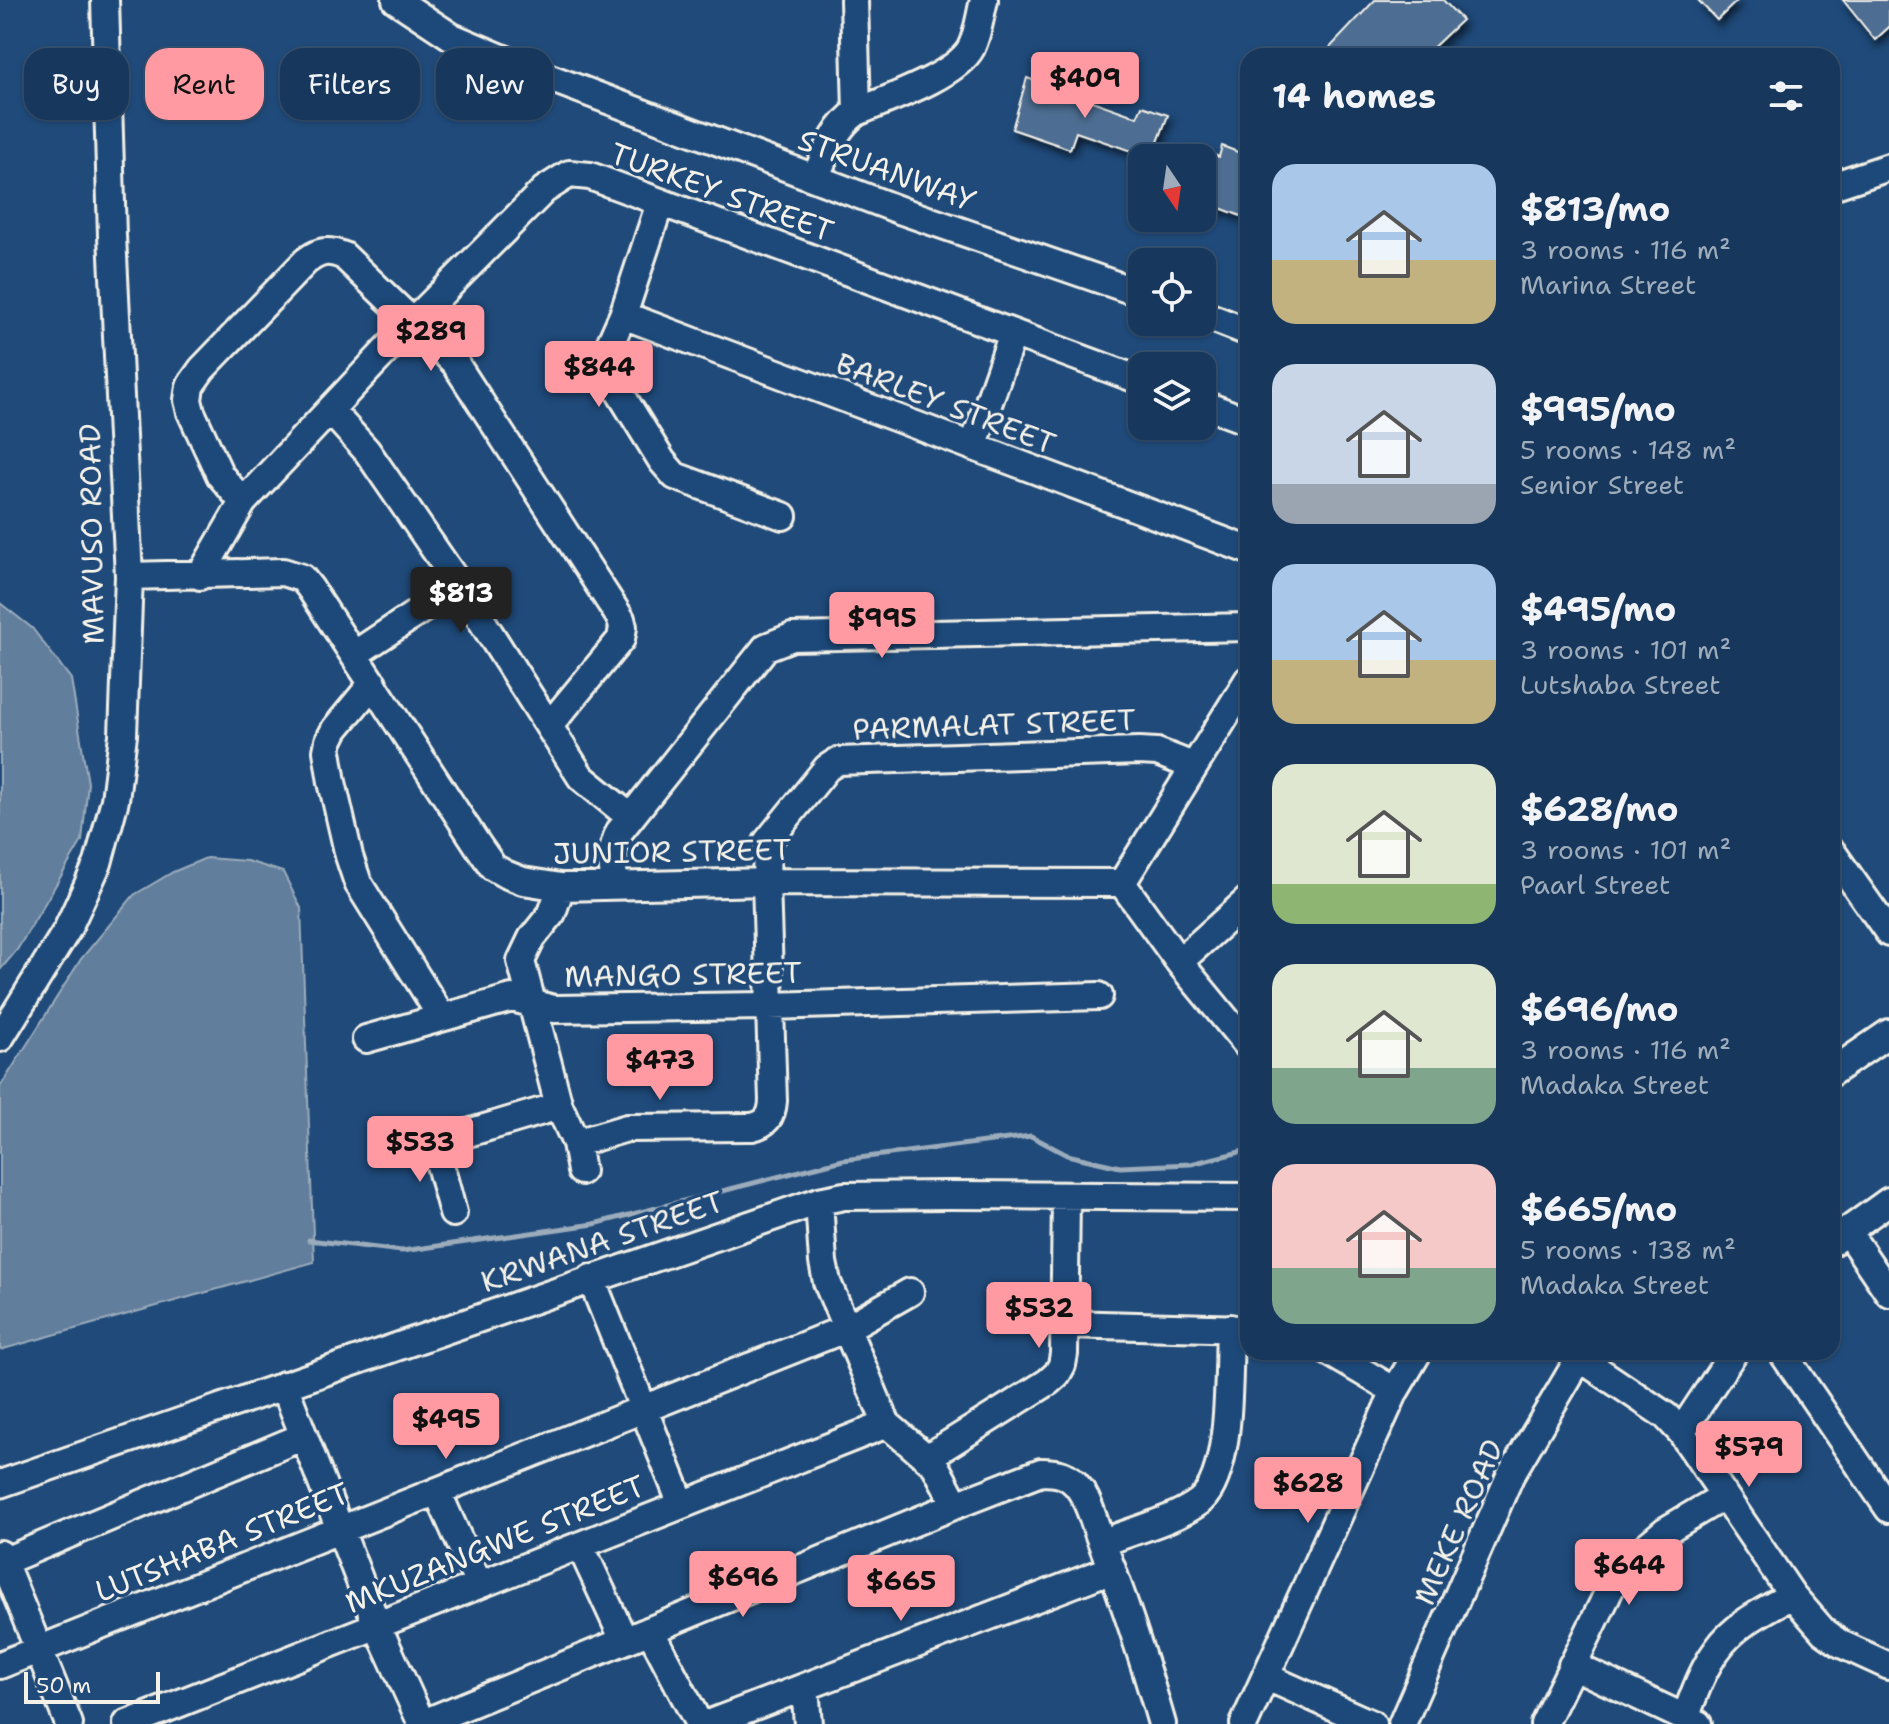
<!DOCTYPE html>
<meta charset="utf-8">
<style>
:root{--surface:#17385c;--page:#203f62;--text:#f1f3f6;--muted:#9eacbb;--line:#365272;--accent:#ff9aa2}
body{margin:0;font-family:"Shantell Sans",sans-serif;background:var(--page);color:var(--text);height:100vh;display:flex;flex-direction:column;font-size:30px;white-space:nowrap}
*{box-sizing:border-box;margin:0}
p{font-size:26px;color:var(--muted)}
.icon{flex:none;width:44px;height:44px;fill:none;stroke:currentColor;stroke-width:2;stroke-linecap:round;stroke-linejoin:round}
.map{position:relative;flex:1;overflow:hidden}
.drawer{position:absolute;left:1240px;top:48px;width:600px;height:1312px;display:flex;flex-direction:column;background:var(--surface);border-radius:24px;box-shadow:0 2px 6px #0004,0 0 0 2px var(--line)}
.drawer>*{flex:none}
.banner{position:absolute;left:24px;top:48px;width:760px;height:72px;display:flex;gap:16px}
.needle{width:52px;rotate:167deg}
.tools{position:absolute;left:1128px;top:144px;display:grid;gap:16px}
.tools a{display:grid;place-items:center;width:88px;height:88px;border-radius:16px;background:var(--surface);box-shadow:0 2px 6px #0004,0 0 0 2px var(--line);font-size:40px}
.scale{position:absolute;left:24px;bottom:20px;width:136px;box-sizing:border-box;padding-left:8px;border:4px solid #f4f1e8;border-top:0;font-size:22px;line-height:28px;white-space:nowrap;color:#f4f1e8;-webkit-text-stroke:6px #1f4a7a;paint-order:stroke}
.price{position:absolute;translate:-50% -68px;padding:0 18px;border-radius:8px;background:var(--accent);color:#111;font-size:26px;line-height:52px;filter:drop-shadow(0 2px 4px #0008)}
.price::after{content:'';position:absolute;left:50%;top:48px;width:24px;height:18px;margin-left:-12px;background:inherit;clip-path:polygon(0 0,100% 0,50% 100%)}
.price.current{background:#222;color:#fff}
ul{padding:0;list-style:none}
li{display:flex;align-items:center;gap:24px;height:200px;padding:0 32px}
li span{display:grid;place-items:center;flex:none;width:224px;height:160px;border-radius:24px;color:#555}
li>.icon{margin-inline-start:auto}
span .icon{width:96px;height:96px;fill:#fffc;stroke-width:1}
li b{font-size:34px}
h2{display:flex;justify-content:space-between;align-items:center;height:96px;padding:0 32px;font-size:34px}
.tag{padding:0 28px;border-radius:24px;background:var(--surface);box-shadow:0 2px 6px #0004,0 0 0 2px var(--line);font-size:28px;line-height:72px}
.tag.current{background:var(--accent);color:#111}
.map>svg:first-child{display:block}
.water{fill:#627e9d;stroke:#9cacbb;stroke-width:2}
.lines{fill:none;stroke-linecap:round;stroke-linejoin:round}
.stream{stroke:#9cacbb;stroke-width:5}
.building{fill:#4d6e92;stroke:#f4f1e8;stroke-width:2;filter:url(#shadow)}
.minor-casing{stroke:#f4f1e8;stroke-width:32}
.minor{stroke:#1f4a7a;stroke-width:26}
.labels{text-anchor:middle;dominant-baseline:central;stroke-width:7;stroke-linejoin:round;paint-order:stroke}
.street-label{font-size:30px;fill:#f4f1e8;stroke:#1f4a7a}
</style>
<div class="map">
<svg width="1889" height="1724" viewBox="0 0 1889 1724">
<defs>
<filter id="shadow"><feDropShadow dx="3.5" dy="6" stdDeviation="4" flood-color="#0009"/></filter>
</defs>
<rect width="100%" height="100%" fill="#1f4a7a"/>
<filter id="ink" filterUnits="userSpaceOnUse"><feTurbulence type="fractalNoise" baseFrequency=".0125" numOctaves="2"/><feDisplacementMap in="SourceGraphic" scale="16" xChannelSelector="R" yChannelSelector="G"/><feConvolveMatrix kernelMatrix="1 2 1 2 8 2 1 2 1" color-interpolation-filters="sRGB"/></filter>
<g filter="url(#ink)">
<path class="water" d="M 0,603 L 32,628 L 71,679 L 88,783 L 82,841 L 17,950 L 0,970 Z
M 206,858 L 247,861 L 283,872 L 301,908 L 314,1262 L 0,1350 L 0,1087 L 81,959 L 134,895 L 173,872 Z"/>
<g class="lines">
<path class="stream" d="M 309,1240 L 402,1251 L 594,1224 L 843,1160 L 1031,1136 L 1067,1155 L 1120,1167 L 1191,1164 L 1244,1151 L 1248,1145"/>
</g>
<path class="building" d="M 1375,0 L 1443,0 L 1462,20 L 1424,56 L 1322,56 Z
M 1698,0 L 1738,0 L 1717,20 Z
M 1843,0 L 1889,0 L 1889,27 L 1875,40 Z
M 1027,78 L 1137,117 L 1142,106 L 1168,115 L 1152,158 L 1076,132 L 1070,149 L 1012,129 Z
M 1222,146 L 1248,156 L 1248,203 L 1241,216 L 1204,202 L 1209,187 L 1202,185 L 1202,170 L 1209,153 L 1219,157 Z"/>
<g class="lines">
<g class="minor-casing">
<path id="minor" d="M 396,0 L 452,37 L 542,75 L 902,211 L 1142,294
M 854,0 L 857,112
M 815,178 C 826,154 835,127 857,112 C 887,99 956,76 971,48 C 978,34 980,16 984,0
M 1832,186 L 1889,167
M 660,203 L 623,315 L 606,353 L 604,367 L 662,461 L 675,476 L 783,516
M 1202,314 L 1248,332
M 623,315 L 1248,550
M 1202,404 L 1248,421
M 330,410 L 367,451 L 459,585 L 581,777 L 630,817
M 973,447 L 1013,333
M 243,502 L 220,475 L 191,412 L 188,400 L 190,386 L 202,369 L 306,261 C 319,251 328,249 344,256 L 455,363 L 621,619 L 623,627 L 621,639 L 549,726
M 129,576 L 283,572 L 302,578 L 310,588 L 477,844 L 493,867 L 505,874 L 523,881 L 561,887 L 766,882 L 1122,883 L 1179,962 L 1248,1046
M 200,576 L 243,502 L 411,324 L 544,190 L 569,174 L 590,176 L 1142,381
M 355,654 L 459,585
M 373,683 L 335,729 L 329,741 L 327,751 L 332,782 L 349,856 L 358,883 L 441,1016
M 1832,852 L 1889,933
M 1122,883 L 1248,680
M 615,885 C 612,866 610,851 619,832 L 766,647 L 792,637 L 1248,627
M 561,887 L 552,913 L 532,938 L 521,961 L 559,1106 L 576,1143 L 581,1171
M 1179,962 L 1248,900
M 0,1038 L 67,930 L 98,863 L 115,800 L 123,735 L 129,576 L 112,236 L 105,0
M 366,1039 L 512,998 L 554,1009 L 770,1006 L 1099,996
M 1832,1072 L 1889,1033
M 434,1143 L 453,1213
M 576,1143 L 627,1128 L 752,1127 C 767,1124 772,1116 773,1101 L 766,882 L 767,842 L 827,768 L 838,761 L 1139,751 L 1157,752 L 1193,766
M 424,1146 L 559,1106
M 819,1201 L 823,1262 L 827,1282 L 879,1406 L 887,1424 L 935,1465 L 956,1505
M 1847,1231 L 1889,1293
M 1832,1242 L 1889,1201
M 591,1278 L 682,1505
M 1065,1324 L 1246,1329
M 1329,1352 L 1395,1391
M 1571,1352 L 1666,1416 L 1681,1432 L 1792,1595 L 1824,1632 L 1841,1644 L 1889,1666
M 1782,1352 L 1889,1509
M 284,1385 L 377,1625 L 422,1724
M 1681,1432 L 1734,1352
M 928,1457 L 1048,1382 L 1057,1374 L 1062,1365 L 1064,1354 L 1066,1197
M 0,1484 L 819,1201 L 844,1196 L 949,1195 L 1248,1197
M 437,1491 L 479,1585
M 1102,1543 C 1131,1531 1175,1520 1199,1502 C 1233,1475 1228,1371 1230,1328
M 580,1545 L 624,1640
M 0,1554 L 69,1724
M 0,1563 L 304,1436
M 650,1630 L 699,1724
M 0,1665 L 845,1329 L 910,1292
M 1572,1665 L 1698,1724
M 1267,1677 L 1372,1724
M 805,1687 L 808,1724
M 1685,1718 C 1694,1695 1702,1670 1717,1650 C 1735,1624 1765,1610 1792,1595
M 127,1724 L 887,1424
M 421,1724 L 956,1505 L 1041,1472 C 1057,1472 1069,1474 1079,1488 C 1089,1501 1094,1522 1100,1538 C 1124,1599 1144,1661 1162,1724
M 708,1724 L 1112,1569
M 1244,1724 L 1395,1391 L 1418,1352
M 1402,1724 L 1510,1476 L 1583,1352
M 1544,1724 L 1611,1587 L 1629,1561 L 1665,1531 L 1724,1496"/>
</g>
<use href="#minor" class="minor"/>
</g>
</g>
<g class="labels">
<g class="street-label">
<text transform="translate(887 170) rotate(20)">STRUANWAY</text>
<text transform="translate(722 192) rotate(20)">TURKEY STREET</text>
<text transform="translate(946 403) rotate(21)">BARLEY STREET</text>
<text transform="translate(91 534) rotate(-91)">MAVUSO ROAD</text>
<text transform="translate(994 724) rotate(-2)">PARMALAT STREET</text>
<text transform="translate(672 851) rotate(-1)">JUNIOR STREET</text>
<text transform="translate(683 974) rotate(-1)">MANGO STREET</text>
<text transform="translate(602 1241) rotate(-19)">KRWANA STREET</text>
<text transform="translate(1458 1522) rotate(-66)">MEKE ROAD</text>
<text transform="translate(222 1542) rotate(-22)">LUTSHABA STREET</text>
<text transform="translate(495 1544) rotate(-22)">MKUZANGWE STREET</text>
</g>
</g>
</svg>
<div class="tools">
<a><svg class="needle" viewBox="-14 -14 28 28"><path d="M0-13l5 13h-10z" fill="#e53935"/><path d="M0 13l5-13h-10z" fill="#9eacbb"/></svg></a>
<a><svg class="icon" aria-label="locate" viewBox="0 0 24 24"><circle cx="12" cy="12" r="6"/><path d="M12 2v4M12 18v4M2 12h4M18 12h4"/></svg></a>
<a><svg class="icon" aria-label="layers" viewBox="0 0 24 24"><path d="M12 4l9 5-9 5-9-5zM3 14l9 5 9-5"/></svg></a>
</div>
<div class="scale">50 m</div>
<b class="price" style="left:1085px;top:120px">$409</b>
<b class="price" style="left:431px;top:373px">$289</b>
<b class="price" style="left:599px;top:409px">$844</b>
<b class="price current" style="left:461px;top:635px">$813</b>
<b class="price" style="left:882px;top:660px">$995</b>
<b class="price" style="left:660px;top:1102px">$473</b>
<b class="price" style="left:420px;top:1184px">$533</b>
<b class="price" style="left:1039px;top:1350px">$532</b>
<b class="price" style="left:446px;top:1461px">$495</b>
<b class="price" style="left:1749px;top:1489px">$579</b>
<b class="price" style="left:1308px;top:1525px">$628</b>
<b class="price" style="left:1629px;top:1607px">$644</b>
<b class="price" style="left:743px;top:1619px">$696</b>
<b class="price" style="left:901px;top:1623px">$665</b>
<div class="banner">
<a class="tag">Buy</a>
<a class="tag current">Rent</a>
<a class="tag">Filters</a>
<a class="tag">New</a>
</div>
<section class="drawer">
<h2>14 homes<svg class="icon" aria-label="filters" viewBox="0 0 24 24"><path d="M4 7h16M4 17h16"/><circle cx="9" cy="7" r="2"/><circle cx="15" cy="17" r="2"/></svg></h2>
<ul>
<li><span style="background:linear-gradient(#a9c7e8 60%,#c2b280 0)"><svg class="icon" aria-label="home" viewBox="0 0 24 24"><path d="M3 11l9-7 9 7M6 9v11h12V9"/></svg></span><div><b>$813/mo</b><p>3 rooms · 116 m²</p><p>Marina Street</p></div></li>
<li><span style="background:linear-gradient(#c9d6e8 75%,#9aa5b1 0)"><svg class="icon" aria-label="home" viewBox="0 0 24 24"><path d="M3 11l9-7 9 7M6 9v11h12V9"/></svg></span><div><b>$995/mo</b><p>5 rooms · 148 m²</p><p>Senior Street</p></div></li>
<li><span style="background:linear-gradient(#a9c7e8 60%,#c2b280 0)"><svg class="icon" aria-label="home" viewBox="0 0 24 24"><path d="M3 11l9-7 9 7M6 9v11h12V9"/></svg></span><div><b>$495/mo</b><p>3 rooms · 101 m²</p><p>Lutshaba Street</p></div></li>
<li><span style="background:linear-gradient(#dfe7d0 75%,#8fb573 0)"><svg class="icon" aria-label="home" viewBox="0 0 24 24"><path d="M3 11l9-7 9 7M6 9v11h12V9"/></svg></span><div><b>$628/mo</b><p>3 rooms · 101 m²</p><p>Paarl Street</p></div></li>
<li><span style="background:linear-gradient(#dfe7d0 65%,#7fa58c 0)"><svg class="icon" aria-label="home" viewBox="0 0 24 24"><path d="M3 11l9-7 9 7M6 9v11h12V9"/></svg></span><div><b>$696/mo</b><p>3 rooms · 116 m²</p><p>Madaka Street</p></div></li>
<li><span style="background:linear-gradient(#f6c9c9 65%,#7fa58c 0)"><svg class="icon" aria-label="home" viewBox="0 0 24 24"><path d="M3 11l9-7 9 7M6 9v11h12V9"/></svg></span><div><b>$665/mo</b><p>5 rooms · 138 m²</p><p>Madaka Street</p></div></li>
</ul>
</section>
</div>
